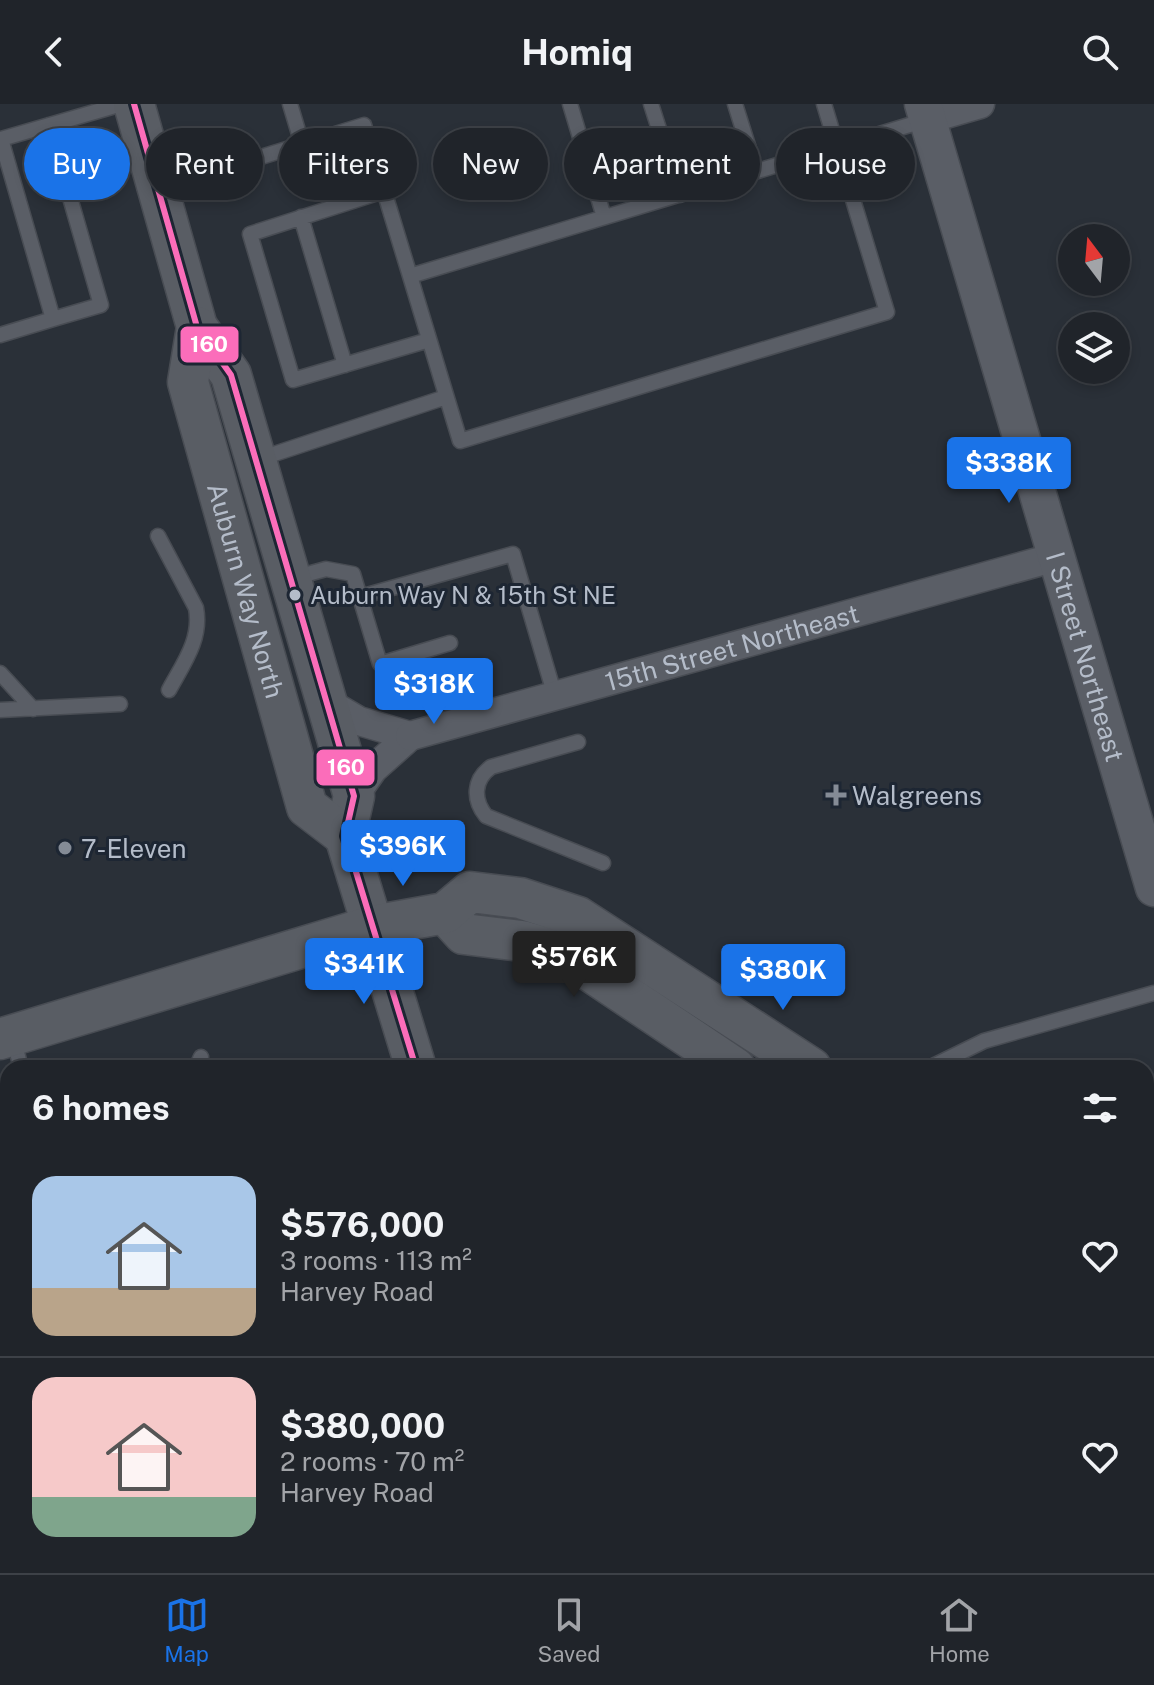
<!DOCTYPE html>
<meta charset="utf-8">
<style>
:root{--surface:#20242a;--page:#2d3036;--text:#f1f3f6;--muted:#a2a4a8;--line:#3d4147;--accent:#1a73e8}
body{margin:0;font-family:"Public Sans",sans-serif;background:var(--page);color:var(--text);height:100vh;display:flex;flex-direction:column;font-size:30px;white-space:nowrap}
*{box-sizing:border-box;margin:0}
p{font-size:26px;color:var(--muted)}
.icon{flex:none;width:44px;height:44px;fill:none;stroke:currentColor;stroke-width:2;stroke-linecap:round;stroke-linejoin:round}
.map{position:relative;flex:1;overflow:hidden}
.panel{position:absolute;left:0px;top:956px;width:1154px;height:514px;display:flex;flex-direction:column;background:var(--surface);border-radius:24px 24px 0 0;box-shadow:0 4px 12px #0003,0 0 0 2px var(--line)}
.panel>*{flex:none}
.guide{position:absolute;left:24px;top:24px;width:1106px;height:72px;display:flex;gap:16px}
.needle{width:52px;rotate:344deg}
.controls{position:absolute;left:1058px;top:120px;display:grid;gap:16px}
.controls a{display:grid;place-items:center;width:72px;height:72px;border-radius:50%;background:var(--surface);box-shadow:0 4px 12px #0003,0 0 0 2px var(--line);font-size:40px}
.price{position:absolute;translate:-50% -68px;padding:0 18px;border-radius:8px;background:var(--accent);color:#fff;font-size:26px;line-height:52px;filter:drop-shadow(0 2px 4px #0008)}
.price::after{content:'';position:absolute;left:50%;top:48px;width:24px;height:18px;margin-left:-12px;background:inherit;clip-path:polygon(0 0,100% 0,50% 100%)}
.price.selected{background:#222;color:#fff}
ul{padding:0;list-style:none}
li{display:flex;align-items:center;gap:24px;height:200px;padding:0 32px}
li+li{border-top:2px solid var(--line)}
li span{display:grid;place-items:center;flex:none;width:224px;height:160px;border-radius:24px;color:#555}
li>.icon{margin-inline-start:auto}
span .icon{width:96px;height:96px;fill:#fffc;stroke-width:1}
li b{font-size:34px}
h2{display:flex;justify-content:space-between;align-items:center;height:96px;padding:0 32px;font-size:34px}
.chip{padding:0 28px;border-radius:36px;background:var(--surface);box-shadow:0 4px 12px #0003,0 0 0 2px var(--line);font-size:28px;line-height:72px}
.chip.selected{background:var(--accent);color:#fff}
header{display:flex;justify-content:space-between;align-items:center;height:104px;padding:0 32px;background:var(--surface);font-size:36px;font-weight:700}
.tabs{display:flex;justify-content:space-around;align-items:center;height:112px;border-top:2px solid var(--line);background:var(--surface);font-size:22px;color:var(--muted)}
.tabs a{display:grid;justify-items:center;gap:4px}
.tabs .selected{color:var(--accent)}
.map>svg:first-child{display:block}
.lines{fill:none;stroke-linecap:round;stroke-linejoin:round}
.service-casing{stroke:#484c53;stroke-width:17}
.minor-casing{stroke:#484c53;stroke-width:31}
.tertiary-casing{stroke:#484c53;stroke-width:39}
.secondary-casing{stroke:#484c53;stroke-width:43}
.service{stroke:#5a5e66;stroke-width:14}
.minor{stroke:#5a5e66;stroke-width:28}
.tertiary{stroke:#5a5e66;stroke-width:36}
.secondary{stroke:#595d64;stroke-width:40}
.bus-1-casing{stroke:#1d2633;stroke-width:12}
.bus-1{stroke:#fb6dba;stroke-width:6}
.bus-dot{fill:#b4bcc9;stroke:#1d2633;stroke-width:3}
.poi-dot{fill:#848b96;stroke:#1d2633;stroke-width:3}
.labels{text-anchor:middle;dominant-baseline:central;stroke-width:6;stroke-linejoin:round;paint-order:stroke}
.bus-label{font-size:24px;fill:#b4bcc9;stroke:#1d2633;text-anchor:start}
.street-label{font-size:26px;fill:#b4bcc9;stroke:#1d2633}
.poi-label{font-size:26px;fill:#b4bcc9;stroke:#1d2633;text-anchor:start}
.line-badge{stroke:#1d2633;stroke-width:3}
.badge-label{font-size:22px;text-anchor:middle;font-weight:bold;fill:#fff}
</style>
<header><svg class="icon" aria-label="back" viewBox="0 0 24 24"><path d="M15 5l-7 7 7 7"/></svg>Homiq<svg class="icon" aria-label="search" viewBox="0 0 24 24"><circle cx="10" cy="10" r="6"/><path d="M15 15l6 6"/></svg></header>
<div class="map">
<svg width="1154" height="1469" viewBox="0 0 1154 1469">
<rect width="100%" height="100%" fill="#2a3038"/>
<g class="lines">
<g class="service-casing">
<path id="service" d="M 290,0 L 302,40
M 570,0 L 604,113
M 651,0 L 680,91
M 735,0 L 756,67
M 824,0 L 837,43 L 410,172 L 460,337 L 887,208 L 837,43 L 926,16
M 49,21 L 101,201 L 53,215
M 157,75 L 190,75 L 364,21 L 410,172
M 384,87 L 250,130 L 293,276 L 429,236
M 301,113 L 345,261
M 0,231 L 53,215 L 1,35 L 122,0
M 259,355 L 446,293
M 158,432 L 196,504 C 202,535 183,560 169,586
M 293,474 L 326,465 L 353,470 L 380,560 L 450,539
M 360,493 L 513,450 L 555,592
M 0,569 L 33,605
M 0,606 L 120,600
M 578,638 L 491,663 C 473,676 473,696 486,712 L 603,759
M 13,933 L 21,964
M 196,964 L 201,953
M 929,964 L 984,937 L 1154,889
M 0,1029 L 8,1027
M 0,1423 L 8,1421
M 386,1462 L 388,1469
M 472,1462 L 474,1469
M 434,1469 L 459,1462"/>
</g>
<g class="minor-casing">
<g id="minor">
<path d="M 928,15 L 980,0"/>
<path d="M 325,597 L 359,617 L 410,632 L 373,665 L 354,692"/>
<path id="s1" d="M 410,632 L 1056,453"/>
</g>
</g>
<g class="tertiary-casing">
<g id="tertiary">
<path id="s2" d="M 923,0 L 1154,784"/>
<path d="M 1146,1102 L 1154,1084"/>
</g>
</g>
<g class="secondary-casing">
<g id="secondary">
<path d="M 134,0 L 197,223 L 231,271 L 354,692 L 345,732 L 416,964"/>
<path id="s3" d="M 197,223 L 188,278 L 307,703 L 345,732"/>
<path d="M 445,809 L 464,830 L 522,837 L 551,845 L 587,865 L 735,964"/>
<path d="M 0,935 L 373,822 L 445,809 L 470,788 L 520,794 L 578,813 L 811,964"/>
<path d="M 1146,1220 L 1154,1226"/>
<path d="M 566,1462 L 568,1469"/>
</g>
</g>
<use href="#service" class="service"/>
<use href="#minor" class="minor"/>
<use href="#tertiary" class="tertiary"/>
<use href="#secondary" class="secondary"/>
<g class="bus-1-casing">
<path id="bus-1" d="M 134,0 L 197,223 L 231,271 L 354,692 L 345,732 L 416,964"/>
</g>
<use href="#bus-1" class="bus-1"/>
</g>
<circle class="bus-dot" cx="295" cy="491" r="7"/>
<g class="poi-dot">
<path d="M832 679h8v8h8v8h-8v8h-8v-8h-8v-8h8z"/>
<circle cx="65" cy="744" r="8"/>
</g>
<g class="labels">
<g class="bus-label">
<text x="310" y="491">Auburn Way N &amp; 15th St NE</text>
</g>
<g class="street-label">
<text stroke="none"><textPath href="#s3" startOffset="272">Auburn Way North</textPath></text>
<text stroke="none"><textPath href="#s1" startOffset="334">15th Street Northeast</textPath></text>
<text stroke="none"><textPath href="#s2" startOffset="576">I Street Northeast</textPath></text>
</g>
<g class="poi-label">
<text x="852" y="691">Walgreens</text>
<text x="81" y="744">7-Eleven</text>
</g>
</g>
<g class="line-badge">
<rect x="179" y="221" width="61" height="39" rx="8" fill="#fb6dba"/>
<rect x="315" y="644" width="61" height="39" rx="8" fill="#fb6dba"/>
</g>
<g class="badge-label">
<text x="209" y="248">160</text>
<text x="346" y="671">160</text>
</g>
</svg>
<div class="controls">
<a><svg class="needle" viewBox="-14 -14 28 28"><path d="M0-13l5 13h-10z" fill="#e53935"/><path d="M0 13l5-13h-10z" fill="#a2a4a8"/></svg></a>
<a><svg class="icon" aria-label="layers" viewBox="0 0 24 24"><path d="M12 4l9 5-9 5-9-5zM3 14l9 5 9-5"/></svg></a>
</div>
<b class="price" style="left:1009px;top:401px">$338K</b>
<b class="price" style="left:434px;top:622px">$318K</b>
<b class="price" style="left:403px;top:784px">$396K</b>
<b class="price selected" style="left:574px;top:895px">$576K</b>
<b class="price" style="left:364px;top:902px">$341K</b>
<b class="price" style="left:783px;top:908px">$380K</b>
<div class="guide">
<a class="chip selected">Buy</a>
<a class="chip">Rent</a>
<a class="chip">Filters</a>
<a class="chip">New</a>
<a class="chip">Apartment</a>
<a class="chip">House</a>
</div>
<section class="panel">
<h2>6 homes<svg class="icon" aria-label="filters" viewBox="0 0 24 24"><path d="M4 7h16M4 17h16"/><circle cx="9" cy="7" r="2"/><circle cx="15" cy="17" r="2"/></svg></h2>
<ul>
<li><span style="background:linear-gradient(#a9c7e8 70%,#b9a48a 0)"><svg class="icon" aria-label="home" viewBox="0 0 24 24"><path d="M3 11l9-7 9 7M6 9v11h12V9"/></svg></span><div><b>$576,000</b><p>3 rooms · 113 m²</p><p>Harvey Road</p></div><svg class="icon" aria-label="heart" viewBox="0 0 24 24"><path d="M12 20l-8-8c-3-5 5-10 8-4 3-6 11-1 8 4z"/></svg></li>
<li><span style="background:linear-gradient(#f6c9c9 75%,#7fa58c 0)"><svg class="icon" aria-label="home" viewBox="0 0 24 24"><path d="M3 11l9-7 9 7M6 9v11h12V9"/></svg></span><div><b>$380,000</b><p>2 rooms · 70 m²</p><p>Harvey Road</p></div><svg class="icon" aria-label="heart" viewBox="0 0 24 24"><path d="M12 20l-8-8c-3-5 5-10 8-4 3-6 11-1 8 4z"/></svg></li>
</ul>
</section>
</div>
<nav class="tabs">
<a class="selected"><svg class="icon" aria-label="map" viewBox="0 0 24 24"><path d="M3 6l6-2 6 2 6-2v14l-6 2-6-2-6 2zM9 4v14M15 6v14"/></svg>Map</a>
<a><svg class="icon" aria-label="saved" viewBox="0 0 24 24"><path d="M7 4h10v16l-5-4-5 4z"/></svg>Saved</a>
<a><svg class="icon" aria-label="home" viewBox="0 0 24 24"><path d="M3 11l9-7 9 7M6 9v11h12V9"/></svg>Home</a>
</nav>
